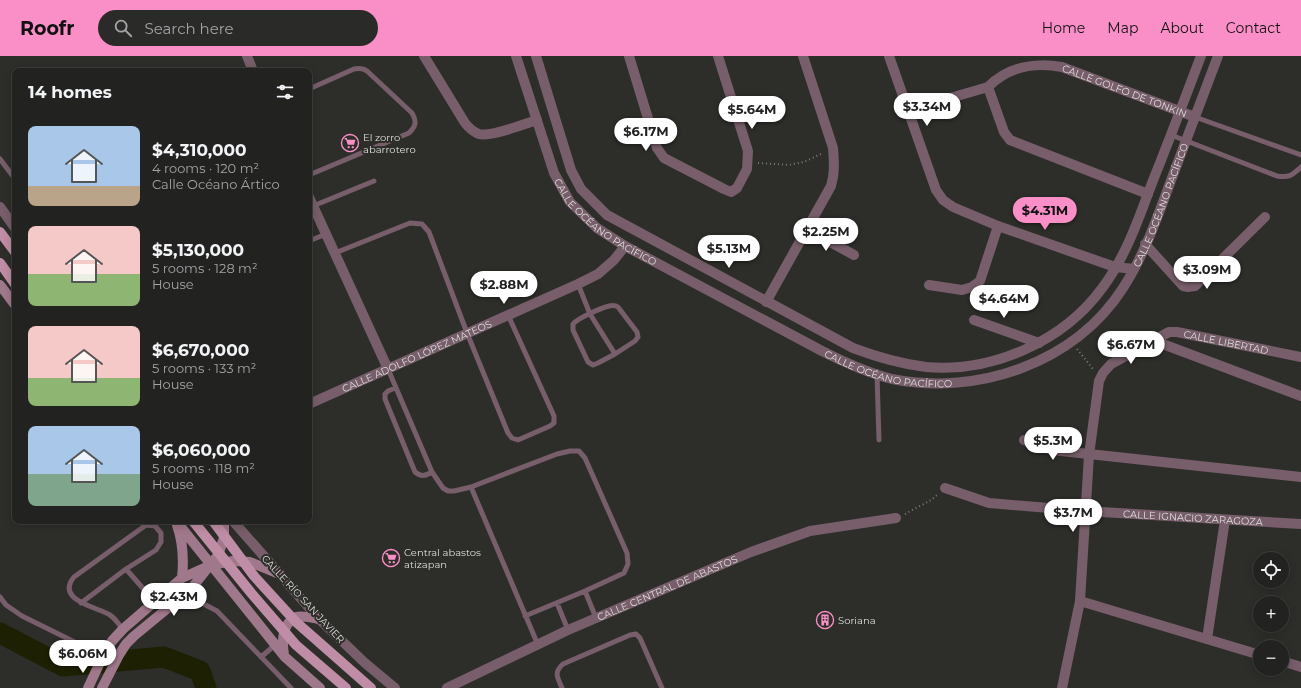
<!DOCTYPE html>
<meta charset="utf-8">
<style>
:root{--surface:#222220;--page:#2a2a29;--text:#f1f3f6;--muted:#a2a4a5;--line:#3f3f3e;--accent:#fa8fc7}
body{margin:0;font-family:Montserrat,sans-serif;background:var(--page);color:var(--text);height:100vh;display:flex;flex-direction:column;font-size:15px;white-space:nowrap}
*{box-sizing:border-box;margin:0}
p{font-size:13px;color:var(--muted)}
.icon{flex:none;width:22px;height:22px;fill:none;stroke:currentColor;stroke-width:2;stroke-linecap:round;stroke-linejoin:round}
.map{position:relative;flex:1;overflow:hidden}
.details{position:absolute;left:12px;top:12px;width:300px;height:456px;display:flex;flex-direction:column;background:var(--surface);border-radius:8px;box-shadow:0 2px 10px #0003,0 0 0 1px var(--line)}
.details>*{flex:none}
.controls{position:absolute;left:1253px;top:496px;display:grid;gap:8px}
.controls a{display:grid;place-items:center;width:36px;height:36px;border-radius:50%;background:var(--surface);box-shadow:0 2px 10px #0003,0 0 0 1px var(--line);font-size:20px}
.price{position:absolute;translate:-50% -34px;padding:0 9px;border-radius:14px;background:#fff;color:#222;font-size:13px;line-height:26px;filter:drop-shadow(0 1px 2px #0008)}
.price::after{content:'';position:absolute;left:50%;top:24px;width:12px;height:9px;margin-left:-6px;background:inherit;clip-path:polygon(0 0,100% 0,50% 100%)}
.price.current{background:var(--accent);color:#111}
ul{padding:0;list-style:none}
li{display:flex;align-items:center;gap:12px;height:100px;padding:0 16px}
li span{display:grid;place-items:center;flex:none;width:112px;height:80px;border-radius:8px;color:#555}
li>.icon{margin-inline-start:auto}
span .icon{width:48px;height:48px;fill:#fffc;stroke-width:1}
li b{font-size:17px}
h2{display:flex;justify-content:space-between;align-items:center;height:48px;padding:0 16px;font-size:17px}
header{display:flex;align-items:center;gap:24px;box-sizing:border-box;height:56px;padding:0 20px;background:var(--accent);color:#111}
header strong{font-size:19px}
nav{display:flex;gap:22px;margin-inline-start:auto;font-size:14px}
.search{width:280px;height:36px;background:var(--page);display:flex;align-items:center;gap:10px;box-sizing:border-box;padding:0 14px;border-radius:22px;color:var(--muted);font-size:15px}
.map>svg:first-child{display:block}
.lines{fill:none;stroke-linecap:round;stroke-linejoin:round}
.river{stroke:#1d2002;stroke-width:21}
.path{stroke:#7a7b77;stroke-width:2;stroke-dasharray:1 3;stroke-linecap:butt}
.service{stroke:#775e6a;stroke-width:5}
.minor{stroke:#775e6a;stroke-width:10}
.tertiary{stroke:#775e6a;stroke-width:10}
.secondary{stroke:#a0788b;stroke-width:10}
.primary{stroke:#bf8da5;stroke-width:10}
.primary-bridge{stroke:#bf8da5;stroke-width:10}
.labels{text-anchor:middle;dominant-baseline:central;stroke-width:4;stroke-linejoin:round;paint-order:stroke}
.street-label{font-size:10px;fill:#dededc;stroke:#2d2e2a}
.poi-label{font-size:10px;fill:#dededc;stroke:#2d2e2a;text-anchor:start}
</style>
<header>
<strong>Roofr</strong>
<div class="search"><svg class="icon" aria-label="search" viewBox="0 0 24 24"><circle cx="10" cy="10" r="6"/><path d="M15 15l6 6"/></svg>Search here</div>
<nav><a>Home</a><a>Map</a><a>About</a><a>Contact</a></nav>
</header>
<div class="map">
<svg width="1301" height="632" viewBox="0 0 1301 632">
<rect width="100%" height="100%" fill="#2d2e2a"/>
<g class="lines">
<path class="river" d="M 0,577 L 63,610 L 164,601 L 200,615 L 206,632"/>
<path class="path" d="M 758,107 L 789,109 L 804,106 L 823,97
M 1077,293 L 1093,313
M 905,458 L 931,444 L 937,439"/>
<path class="service" d="M 309,33 L 354,13 C 359,12 363,12 367,15 L 412,57 C 417,66 416,70 409,77 L 309,119
M 1195,61 L 1301,99
M 1171,79 L 1277,120 C 1290,122 1292,119 1301,111
M 0,103 L 15,123
M 313,150 L 374,125
M 309,185 L 326,178
M 335,197 L 410,167 L 422,168 L 429,176 L 467,277 L 508,377 L 512,382 L 518,384 L 550,370 L 554,367 L 554,360 L 508,259
M 578,228 L 590,258 L 615,298 L 635,285 L 638,281 L 637,276 L 618,251 C 615,249 613,249 609,250 C 601,252 578,262 573,268 L 573,274 L 588,306 L 593,309 L 598,307 L 615,298
M 388,313 L 432,416 L 443,432 L 448,435 L 454,435 L 471,431
M 877,319 L 879,384
M 395,332 L 388,335 L 385,338 L 385,343 L 415,416 C 421,421 425,420 432,416
M 126,513 L 154,545
M 185,538 L 217,555 L 291,632
M 0,541 L 6,549 L 22,560 L 103,600
M 81,547 L 126,513 L 156,494 L 161,486 L 161,477 L 155,470 L 146,469
M 557,547 L 568,574
M 525,560 L 585,535
M 123,573 C 119,569 115,562 110,559 C 97,551 55,544 74,521 L 146,469 L 148,465
M 538,589 L 471,431 L 557,398 L 570,395 L 579,395 L 585,402 L 627,497 L 628,508 L 624,517 L 585,535 L 596,562
M 261,601 L 275,589
M 562,632 C 558,622 553,617 563,608 L 630,579 L 636,578 L 640,582 L 662,632"/>
<g class="minor">
<path d="M 247,0 L 253,15"/>
<path d="M 424,0 L 465,67 C 469,72 473,76 479,78 C 490,81 525,68 537,64"/>
<path d="M 629,0 L 657,92 L 664,102 L 724,133 L 731,136 L 737,132 L 747,113 L 748,95 L 718,0"/>
<path d="M 889,0 L 936,134 L 943,144 L 953,151 L 998,170 L 1115,211 L 1134,213"/>
<path d="M 988,31 L 1004,76 L 1010,84 L 1148,138"/>
<path id="s1" d="M 909,54 L 988,31 C 1008,11 1035,6 1062,11 L 1195,61"/>
<path d="M 309,141 L 388,313"/>
<path d="M 808,174 L 854,199"/>
<path d="M 1145,188 L 1183,230 L 1188,231 L 1195,230 L 1265,161"/>
<path d="M 929,229 L 962,234 L 972,231 L 980,225 L 998,170"/>
<path d="M 766,246 L 831,130 C 835,117 834,106 833,92 L 803,0"/>
<path d="M 974,264 L 1039,287"/>
<path d="M 1152,284 L 1301,340"/>
<path id="s2" d="M 309,348 L 578,228 L 598,218 L 614,204 L 625,190"/>
<path d="M 1024,384 L 1052,394 L 1301,421"/>
<path id="s3" d="M 945,432 L 989,447 L 1085,455 L 1301,468"/>
<path d="M 1080,545 L 1260,599"/>
<path d="M 1207,583 L 1225,464"/>
<path d="M 1282,605 L 1301,611"/>
<path id="s4" d="M 447,632 L 568,574 L 751,496 L 810,475 L 896,462"/>
<path id="s5" d="M 1062,632 L 1080,545 L 1089,399 L 1099,325 L 1103,317 L 1111,308 L 1169,276 L 1177,276 L 1301,301"/>
</g>
<g class="tertiary">
<path id="s6" d="M 516,0 L 554,117 L 570,146 L 597,172 L 625,190 L 822,295 C 844,306 867,317 892,323 C 978,340 1075,307 1123,232 C 1145,198 1159,157 1173,119 C 1188,79 1203,40 1218,0"/>
<path d="M 536,0 L 571,114 L 581,133 L 607,159 L 853,292 C 877,301 901,308 926,311 C 993,317 1064,285 1103,231 C 1126,200 1139,162 1152,127 C 1169,85 1185,42 1201,0"/>
<path d="M 0,151 L 15,172"/>
<path d="M 233,465 L 319,563 L 365,607 L 395,632"/>
</g>
<path class="secondary" d="M 0,229 L 15,249
M 176,465 L 285,601 L 320,632
M 177,469 C 183,486 184,503 182,522
M 284,599 C 282,586 281,568 296,561 C 303,559 312,562 319,563
M 88,632 L 103,600 L 112,585 L 123,573 L 182,522 L 211,509 L 233,505 L 250,506 L 279,518
M 102,632 L 119,599 L 126,588 L 134,580 L 191,533 L 218,499 L 224,482 L 224,465"/>
<path class="primary" d="M 0,176 L 15,196
M 0,207 L 15,228"/>
<path class="primary-bridge" d="M 193,465 L 252,538 L 296,589 L 346,632
M 213,465 L 254,520 L 296,566 L 371,632"/>
</g>
<defs>
<g id="supermarket-ring" transform="scale(0.9)"><circle r="9.5" fill="#2d2e2a" stroke="#fa8fc7" stroke-width="1.5"/><path d="M-6-5.5h2.5l.6 2H6L4.5 2H-2.5L-4.4-4H-6ZM-1.5 3.2a1.3 1.3 0 1 0 .1 0ZM3 3.2a1.3 1.3 0 1 0 .1 0Z" fill="#fa8fc7"/></g>
<g id="building-ring" transform="scale(0.9)"><circle r="9.5" fill="#2d2e2a" stroke="#fa8fc7" stroke-width="1.5"/><path d="M-4-6H4V6H1V3H-1V6H-4ZM-2.5-4.3h1.7v1.8h-1.7ZM.8-4.3h1.7v1.8H.8ZM-2.5-1h1.7V.8h-1.7ZM.8-1h1.7V.8H.8Z" fill="#fa8fc7"/></g>
</defs>
<g fill-rule="evenodd">
<use href="#supermarket-ring" x="350" y="87"/>
<use href="#supermarket-ring" x="391" y="502"/>
<use href="#building-ring" x="825" y="564"/>
</g>
<g class="labels">
<g class="street-label">
<text stroke="none"><textPath href="#s1" startOffset="229">CALLE GOLFO DE TONKIN</textPath></text>
<text stroke="none"><textPath href="#s6" startOffset="880">CALLE OCÉANO PACÍFICO</textPath></text>
<text stroke="none"><textPath href="#s6" startOffset="196">CALLE OCÉANO PACÍFICO</textPath></text>
<text stroke="none"><textPath href="#s5" startOffset="455">CALLE LIBERTAD</textPath></text>
<text stroke="none"><textPath href="#s2" startOffset="118">CALLE ADOLFO LÓPEZ MATEOS</textPath></text>
<text stroke="none"><textPath href="#s6" startOffset="520">CALLE OCÉANO PACÍFICO</textPath></text>
<text stroke="none"><textPath href="#s3" startOffset="251">CALLE IGNACIO ZARAGOZA</textPath></text>
<text stroke="none"><textPath href="#s4" startOffset="242">CALLE CENTRAL DE ABASTOS</textPath></text>
<text transform="translate(303 543) rotate(47)">CALLE RÍO SAN JAVIER</text>
</g>
<g class="poi-label">
<text x="363" y="81">El zorro<tspan x="363" dy="12">abarrotero</tspan></text>
<text x="404" y="496">Central abastos<tspan x="404" dy="12">atizapan</tspan></text>
<text x="838" y="564">Soriana</text>
</g>
</g>
</svg>
<div class="controls">
<a><svg class="icon" aria-label="locate" viewBox="0 0 24 24"><circle cx="12" cy="12" r="6"/><path d="M12 2v4M12 18v4M2 12h4M18 12h4"/></svg></a>
<a>+</a>
<a>−</a>
</div>
<b class="price" style="left:927px;top:71px">$3.34M</b>
<b class="price" style="left:752px;top:74px">$5.64M</b>
<b class="price" style="left:646px;top:96px">$6.17M</b>
<b class="price current" style="left:1045px;top:175px">$4.31M</b>
<b class="price" style="left:826px;top:196px">$2.25M</b>
<b class="price" style="left:729px;top:213px">$5.13M</b>
<b class="price" style="left:1207px;top:234px">$3.09M</b>
<b class="price" style="left:504px;top:249px">$2.88M</b>
<b class="price" style="left:1004px;top:263px">$4.64M</b>
<b class="price" style="left:1131px;top:309px">$6.67M</b>
<b class="price" style="left:1053px;top:405px">$5.3M</b>
<b class="price" style="left:1073px;top:477px">$3.7M</b>
<b class="price" style="left:174px;top:561px">$2.43M</b>
<b class="price" style="left:83px;top:618px">$6.06M</b>
<section class="details">
<h2>14 homes<svg class="icon" aria-label="filters" viewBox="0 0 24 24"><path d="M4 7h16M4 17h16"/><circle cx="9" cy="7" r="2"/><circle cx="15" cy="17" r="2"/></svg></h2>
<ul>
<li><span style="background:linear-gradient(#a9c7e8 75%,#b9a48a 0)"><svg class="icon" aria-label="home" viewBox="0 0 24 24"><path d="M3 11l9-7 9 7M6 9v11h12V9"/></svg></span><div><b>$4,310,000</b><p>4 rooms · 120 m²</p><p>Calle Océano Ártico</p></div></li>
<li><span style="background:linear-gradient(#f6c9c9 60%,#8fb573 0)"><svg class="icon" aria-label="home" viewBox="0 0 24 24"><path d="M3 11l9-7 9 7M6 9v11h12V9"/></svg></span><div><b>$5,130,000</b><p>5 rooms · 128 m²</p><p>House</p></div></li>
<li><span style="background:linear-gradient(#f6c9c9 65%,#8fb573 0)"><svg class="icon" aria-label="home" viewBox="0 0 24 24"><path d="M3 11l9-7 9 7M6 9v11h12V9"/></svg></span><div><b>$6,670,000</b><p>5 rooms · 133 m²</p><p>House</p></div></li>
<li><span style="background:linear-gradient(#a9c7e8 60%,#7fa58c 0)"><svg class="icon" aria-label="home" viewBox="0 0 24 24"><path d="M3 11l9-7 9 7M6 9v11h12V9"/></svg></span><div><b>$6,060,000</b><p>5 rooms · 118 m²</p><p>House</p></div></li>
</ul>
</section>
</div>
